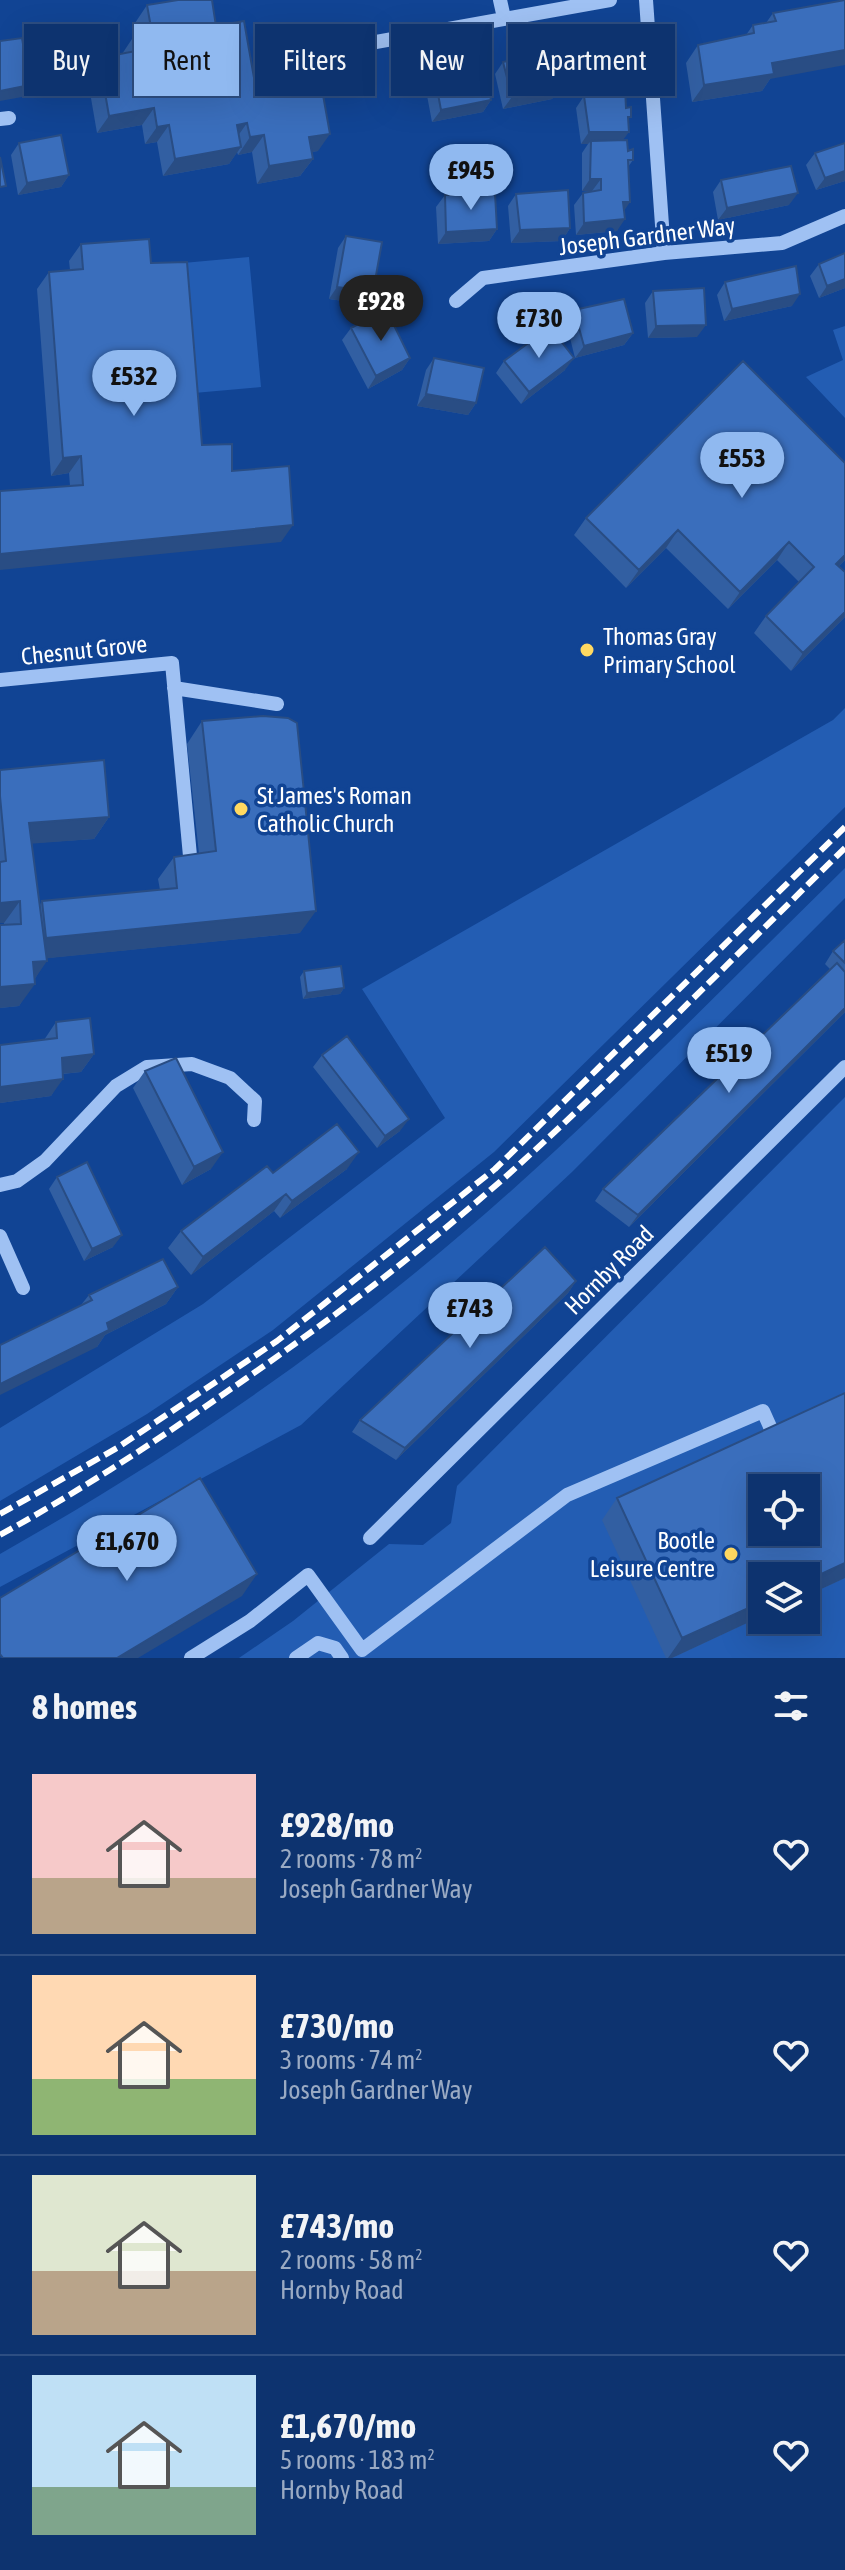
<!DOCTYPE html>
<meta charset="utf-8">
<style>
:root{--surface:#0d336f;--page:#163b74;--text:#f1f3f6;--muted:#9aaac3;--line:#2d4e82;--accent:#90b9f0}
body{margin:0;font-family:"Asap Condensed",sans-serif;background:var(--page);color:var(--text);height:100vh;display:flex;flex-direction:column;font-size:30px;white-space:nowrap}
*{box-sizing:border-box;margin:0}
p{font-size:26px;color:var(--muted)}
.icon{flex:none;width:44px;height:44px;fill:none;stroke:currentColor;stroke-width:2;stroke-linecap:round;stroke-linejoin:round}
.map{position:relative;height:1658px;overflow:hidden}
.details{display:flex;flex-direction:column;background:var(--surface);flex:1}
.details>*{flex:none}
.banner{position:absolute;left:24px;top:24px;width:798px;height:72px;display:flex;gap:16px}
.controls{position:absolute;left:748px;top:1474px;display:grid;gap:16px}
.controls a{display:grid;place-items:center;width:72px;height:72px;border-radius:0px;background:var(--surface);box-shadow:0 8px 32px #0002,0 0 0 2px var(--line);font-size:40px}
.price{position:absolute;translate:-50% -68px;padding:0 18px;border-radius:28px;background:var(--accent);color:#111;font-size:26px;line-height:52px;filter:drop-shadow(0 2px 4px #0008)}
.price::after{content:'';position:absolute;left:50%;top:48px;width:24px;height:18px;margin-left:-12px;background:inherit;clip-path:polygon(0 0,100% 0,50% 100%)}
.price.active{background:#222;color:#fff}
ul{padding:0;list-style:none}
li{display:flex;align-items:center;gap:24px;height:200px;padding:0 32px}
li+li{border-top:2px solid var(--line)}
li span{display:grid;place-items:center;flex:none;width:224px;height:160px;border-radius:0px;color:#555}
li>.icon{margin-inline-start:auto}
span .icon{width:96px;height:96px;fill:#fffc;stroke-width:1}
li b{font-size:34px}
h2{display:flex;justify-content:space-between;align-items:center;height:96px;padding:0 32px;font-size:34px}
.pill{padding:0 28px;border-radius:0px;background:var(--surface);box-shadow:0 8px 32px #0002,0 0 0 2px var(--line);font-size:28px;line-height:72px}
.pill.active{background:var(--accent);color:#111}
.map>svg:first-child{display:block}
.green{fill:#235db3;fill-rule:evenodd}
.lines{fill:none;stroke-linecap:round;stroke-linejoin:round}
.minor{stroke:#9fc1f3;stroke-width:14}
.rail{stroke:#fff;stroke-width:6;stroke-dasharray:14 6;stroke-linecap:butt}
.wall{fill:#325fa2}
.shaded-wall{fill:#294d84}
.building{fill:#3a6ebc;stroke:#294d84;stroke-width:2;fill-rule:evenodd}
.poi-dot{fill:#ffd961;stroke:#114494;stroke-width:3}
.labels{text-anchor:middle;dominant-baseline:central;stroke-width:7;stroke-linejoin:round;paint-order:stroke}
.street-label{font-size:24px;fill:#fff;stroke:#114494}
.poi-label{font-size:24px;fill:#fff;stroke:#114494;text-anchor:start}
</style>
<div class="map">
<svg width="845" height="1658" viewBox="0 0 845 1658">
<rect width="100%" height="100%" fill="#114494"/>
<path class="green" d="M 249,257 L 261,387 L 194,393 L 183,263 Z
M 845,326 L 845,418 L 806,377 L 843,360 L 833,330 Z
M 845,708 L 845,807 L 494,1152 L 273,1330 L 147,1414 L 0,1501 L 0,1428 L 203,1304 L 445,1118 L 362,989 L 833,720 Z
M 845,868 L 845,898 L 572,1172 L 301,1425 L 0,1587 L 0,1554 C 141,1474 279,1384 405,1281 C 562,1155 702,1008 845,868 Z
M 845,1097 L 845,1658 L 239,1658 L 293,1621 L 389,1544 L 423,1545 L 451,1523 L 457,1486 ZM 762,1488 L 806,1488 L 806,1532 L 762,1532 ZM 762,1576 L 806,1576 L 806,1620 L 762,1620 Z"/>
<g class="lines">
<path class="minor" d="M 500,0 L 504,18
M 646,0 L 664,253
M 287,58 L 610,0
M 0,119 L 9,118
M 456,301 L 483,278 L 664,253 L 782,243 L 845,216
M 0,680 L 172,663 L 190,856
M 174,688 L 277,704
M 0,1185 L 17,1181 L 45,1161 L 116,1086 L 147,1067 L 192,1064 L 230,1078 L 255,1101 L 254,1120
M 0,1236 L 23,1288
M 370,1538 L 845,1067
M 191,1658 L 250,1621 L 308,1575 L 362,1650 L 567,1495 L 763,1411 L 776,1440
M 296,1658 L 318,1643 L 335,1648 L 342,1658"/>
<path class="rail" d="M 0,1514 L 117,1448 L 277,1341 L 495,1169 L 845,827
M 0,1535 C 78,1492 152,1444 225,1393 C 324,1325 421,1252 511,1172 C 626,1068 735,956 845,848"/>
</g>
<path class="wall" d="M 845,0 L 770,79 L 762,91 L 692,102 L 686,63 L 698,45 L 746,35 L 753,25 L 766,23 L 773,13 Z
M 147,5 L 216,26 L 256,89 L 318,151 L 311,152 L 313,159 L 300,176 L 257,184 L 252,152 L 238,155 L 237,152 L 229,164 L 163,176 L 157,142 L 145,144 L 142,125 L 97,133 L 87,75 L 99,58 L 122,54 L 134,36 L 138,36 L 135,23 Z
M 575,52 L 618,67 L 628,121 L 623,140 L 633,160 L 628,167 L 624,211 L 617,231 L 576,235 L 574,205 L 583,193 L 592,192 L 582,191 L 582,153 L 588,144 L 581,144 L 576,108 L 584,96 L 588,95 L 588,91 L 568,92 L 567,64 Z
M 503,62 L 560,87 L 552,99 L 503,109 L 495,74 Z
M 434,73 L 491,100 L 483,112 L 432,122 L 425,85 Z
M 19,143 L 69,175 L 61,187 L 18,195 L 11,155 Z
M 815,153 L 845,181 L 816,190 L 806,165 Z
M 721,180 L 789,205 L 718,220 L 713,192 Z
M 516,194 L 570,228 L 562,241 L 511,243 L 508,206 Z
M 445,195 L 497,229 L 489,241 L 438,244 L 436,207 Z
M 346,236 L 365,304 L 329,299 L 338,248 Z
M 81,244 L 151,263 L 202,445 L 232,471 L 281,542 L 70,486 L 69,473 L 51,476 L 37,289 L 49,272 L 70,270 L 69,261 Z
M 845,253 L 845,288 L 819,298 L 810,276 L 819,264 Z
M 725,282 L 792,306 L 724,321 L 717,295 Z
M 653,291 L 697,337 L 648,338 L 645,303 Z
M 574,310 L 633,333 L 624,345 L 575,358 L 566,322 Z
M 351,328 L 410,358 L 402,370 L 368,389 L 342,340 Z
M 434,358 L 476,403 L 468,415 L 417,406 L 426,370 Z
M 504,361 L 565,370 L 521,404 L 496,373 Z
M 845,463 L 845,560 L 839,566 L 845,617 L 791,671 L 754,633 L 766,616 L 799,582 L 777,560 L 728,609 L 666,548 L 626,588 L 574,535 L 586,518 Z
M 202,721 L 300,933 L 47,958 L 19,1006 L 0,1008 L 0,925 L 4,925 L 4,923 L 0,923 L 0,770 L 109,817 L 94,839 L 32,843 L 40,905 L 42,901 L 160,890 L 158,879 L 174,857 L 199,854 L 187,744 Z
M 845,940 L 845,1012 L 629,1227 L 595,1201 L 603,1189 L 830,969 L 825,964 L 833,951 Z
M 304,971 L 344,988 L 340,994 L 303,999 L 300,977 Z
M 56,1022 L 94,1054 L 81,1072 L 63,1074 L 51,1096 L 0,1103 L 0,1045 L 44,1040 Z
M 322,1055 L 400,1131 L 377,1148 L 313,1067 Z
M 145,1071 L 211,1169 L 182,1185 L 133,1088 Z
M 347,1169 L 280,1218 L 274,1211 L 191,1275 L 168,1248 L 181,1231 L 273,1173 Z
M 57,1177 L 113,1247 L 84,1261 L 49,1189 Z
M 576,1281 L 568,1293 L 396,1460 L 352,1432 L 360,1420 Z
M 178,1287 L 166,1304 L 105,1335 L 97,1347 L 81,1305 L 89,1295 Z
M 845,1393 L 845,1578 L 806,1596 L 762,1576 L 762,1616 L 672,1658 L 666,1658 L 602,1520 L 617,1498 Z"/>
<path class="shaded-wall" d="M 845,50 L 845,65 L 770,79 L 762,91 L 692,102 L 704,85 L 772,63 Z
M 596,79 L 588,91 L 568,92 L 576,80 Z
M 30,85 L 22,97 L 0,101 L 0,91 Z
M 560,87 L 552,99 L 503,109 L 512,97 Z
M 491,100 L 483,112 L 432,122 L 441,110 Z
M 154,108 L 142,125 L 97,133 L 109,116 Z
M 247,123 L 235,140 L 237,125 Z
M 169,125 L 157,142 L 145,144 L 157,127 Z
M 589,132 L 629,132 L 620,144 L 591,141 L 588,144 L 581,144 Z
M 330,134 L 318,151 L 297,155 L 309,137 Z
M 264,135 L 252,152 L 238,155 L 250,137 Z
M 241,147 L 229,164 L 163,176 L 175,159 Z
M 313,159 L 300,176 L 257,184 L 269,166 Z
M 845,171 L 845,181 L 816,190 L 825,178 Z
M 69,175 L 61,187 L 18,195 L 27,183 Z
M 590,179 L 601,179 L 592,191 L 582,191 Z
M 798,193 L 789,205 L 718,220 L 727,208 Z
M 623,202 L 630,202 L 622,214 Z
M 625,219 L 617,231 L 576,235 L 584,223 Z
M 570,228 L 562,241 L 511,243 L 520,230 Z
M 497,229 L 489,241 L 438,244 L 446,232 Z
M 845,279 L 845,288 L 819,298 L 827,286 Z
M 337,287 L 373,292 L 365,304 L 329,299 Z
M 800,294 L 792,306 L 724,321 L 732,309 Z
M 706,325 L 697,337 L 648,338 L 656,326 Z
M 633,333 L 624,345 L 575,358 L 584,346 Z
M 410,358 L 402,370 L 368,389 L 376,376 Z
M 574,358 L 565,370 L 521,404 L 529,392 Z
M 426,394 L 476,403 L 468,415 L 417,406 Z
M 81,456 L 69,473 L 51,476 L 63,458 Z
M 293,525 L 281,542 L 0,570 L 0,554 Z
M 678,530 L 666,548 L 626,588 L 639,570 Z
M 789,542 L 777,560 L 728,609 L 740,592 Z
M 845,555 L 845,560 L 824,581 L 836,564 Z
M 845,612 L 845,617 L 791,671 L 803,653 Z
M 109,817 L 94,839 L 14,845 L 29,823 Z
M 20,901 L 4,923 L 0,923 L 0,903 Z
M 316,911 L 300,933 L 30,960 L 46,938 Z
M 47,961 L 32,983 L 33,962 Z
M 35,984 L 19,1006 L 0,1008 L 0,987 Z
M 344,988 L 340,994 L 303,999 L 307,993 Z
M 845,1008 L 845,1012 L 629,1227 L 638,1215 Z
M 94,1054 L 81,1072 L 50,1075 L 62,1058 Z
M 63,1079 L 51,1096 L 0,1103 L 0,1087 Z
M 409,1119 L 400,1131 L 377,1148 L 385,1136 Z
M 223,1152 L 211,1169 L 182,1185 L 194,1167 Z
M 359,1152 L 347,1169 L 280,1218 L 292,1201 Z
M 286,1194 L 274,1211 L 191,1275 L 203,1257 Z
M 122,1235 L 113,1247 L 84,1261 L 92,1249 Z
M 576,1281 L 568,1293 L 396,1460 L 405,1448 Z
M 178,1287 L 166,1304 L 105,1335 L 97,1347 L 0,1395 L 0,1384 L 107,1323 Z
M 845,1563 L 845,1578 L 806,1596 L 806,1581 Z
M 257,1574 L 242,1596 L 138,1658 L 117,1658 Z
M 762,1602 L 762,1616 L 672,1658 L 668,1658 L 682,1638 Z"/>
<path class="building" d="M 178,0 L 212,0 L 216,26 L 244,21 L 256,89 L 320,78 L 330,134 L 309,137 L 313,159 L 269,166 L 264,135 L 250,137 L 247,123 L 237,125 L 241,147 L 175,159 L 169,125 L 157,127 L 154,108 L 109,116 L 99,58 L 136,51 L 134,36 L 152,33 L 147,5 Z
M 845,0 L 845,50 L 772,63 L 774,74 L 704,85 L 698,45 L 754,33 L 753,25 L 776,21 L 773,13 Z
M 22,38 L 30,85 L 0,91 L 0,41 Z
M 617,49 L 618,67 L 624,66 L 626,108 L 631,107 L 631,117 L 628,117 L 629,132 L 589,132 L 584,96 L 597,94 L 596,79 L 576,80 L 575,52 Z
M 554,51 L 560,87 L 512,97 L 503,62 Z
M 484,64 L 491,100 L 441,110 L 434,73 Z
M 61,135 L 69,175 L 27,183 L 19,143 Z
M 627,140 L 628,151 L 633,149 L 633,160 L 628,160 L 630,202 L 623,202 L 625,219 L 584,223 L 583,193 L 601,190 L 601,179 L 590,179 L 591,141 Z
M 845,143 L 845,171 L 825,178 L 815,153 Z
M 0,157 L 6,186 L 0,187 Z
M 791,166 L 798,193 L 727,208 L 721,180 Z
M 568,190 L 570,228 L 520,230 L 516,194 Z
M 495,193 L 497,229 L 446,232 L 445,195 Z
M 346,236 L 382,242 L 373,292 L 337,287 Z
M 149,239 L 151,263 L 187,262 L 202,445 L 232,444 L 232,471 L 289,466 L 293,525 L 0,554 L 0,491 L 83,485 L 81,456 L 63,458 L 49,272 L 83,269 L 81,244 Z
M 845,253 L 845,279 L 827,286 L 819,264 Z
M 796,266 L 800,294 L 732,309 L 725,282 Z
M 704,288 L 706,325 L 656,326 L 653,291 Z
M 624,299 L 633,333 L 584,346 L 574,310 Z
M 386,309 L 410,358 L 376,376 L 351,328 Z
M 550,327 L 574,358 L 529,392 L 504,361 Z
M 434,358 L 484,368 L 476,403 L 426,394 Z
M 743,361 L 845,463 L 845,555 L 836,564 L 845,572 L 845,612 L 803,653 L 766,616 L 814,567 L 789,542 L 740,592 L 678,530 L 639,570 L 586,518 Z
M 263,716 L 288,718 L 297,723 L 316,911 L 46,938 L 42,901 L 177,888 L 174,857 L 216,851 L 202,721 Z
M 104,760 L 109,817 L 29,823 L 47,961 L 33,962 L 35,984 L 0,987 L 0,925 L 21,924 L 20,901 L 0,903 L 0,862 L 6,861 L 0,796 L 0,770 Z
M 845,940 L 845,963 L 833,951 Z
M 837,963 L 845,972 L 845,1008 L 638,1215 L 603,1189 Z
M 341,966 L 344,988 L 307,993 L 304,971 Z
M 90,1018 L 94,1054 L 62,1058 L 63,1079 L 0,1087 L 0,1045 L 57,1038 L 56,1022 Z
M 347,1036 L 409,1119 L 385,1136 L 322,1055 Z
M 176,1058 L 223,1152 L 194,1167 L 145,1071 Z
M 337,1124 L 359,1152 L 292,1201 L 286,1194 L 203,1257 L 181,1231 L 267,1166 L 273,1173 Z
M 87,1162 L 122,1235 L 92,1249 L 57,1177 Z
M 545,1247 L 576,1281 L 405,1448 L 360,1420 Z
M 163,1259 L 178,1287 L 107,1323 L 109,1330 L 0,1384 L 0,1345 L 92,1300 L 89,1295 Z
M 845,1393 L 845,1563 L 806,1581 L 806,1576 L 762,1576 L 762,1602 L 682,1638 L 617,1498 ZM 762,1488 L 806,1488 L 806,1532 L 762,1532 Z
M 200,1478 L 257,1574 L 117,1658 L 3,1658 L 0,1654 L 0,1598 Z"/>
<g class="poi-dot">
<circle cx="587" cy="650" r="8"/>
<circle cx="241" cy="809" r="8"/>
<circle cx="731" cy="1554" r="8"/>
</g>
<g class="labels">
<g class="street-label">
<text transform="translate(647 236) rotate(-7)">Joseph Gardner Way</text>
<text transform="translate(84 650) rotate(-6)">Chesnut Grove</text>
<text transform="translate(609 1270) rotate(-45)">Hornby Road</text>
</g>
<g class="poi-label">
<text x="603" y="636">Thomas Gray<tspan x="603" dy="28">Primary School</tspan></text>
<text x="257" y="795">St James's Roman<tspan x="257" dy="28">Catholic Church</tspan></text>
<text x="715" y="1540" text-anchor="end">Bootle<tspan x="715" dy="28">Leisure Centre</tspan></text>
</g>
</g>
</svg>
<div class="controls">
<a><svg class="icon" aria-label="locate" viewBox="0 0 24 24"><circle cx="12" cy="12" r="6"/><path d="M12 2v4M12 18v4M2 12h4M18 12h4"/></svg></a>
<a><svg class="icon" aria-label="layers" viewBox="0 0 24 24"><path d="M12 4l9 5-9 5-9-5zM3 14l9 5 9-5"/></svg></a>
</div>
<b class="price" style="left:471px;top:212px">£945</b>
<b class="price active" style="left:381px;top:343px">£928</b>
<b class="price" style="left:539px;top:360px">£730</b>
<b class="price" style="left:134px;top:418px">£532</b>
<b class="price" style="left:742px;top:500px">£553</b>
<b class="price" style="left:729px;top:1095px">£519</b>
<b class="price" style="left:470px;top:1350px">£743</b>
<b class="price" style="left:127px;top:1583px">£1,670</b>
<div class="banner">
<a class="pill">Buy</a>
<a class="pill active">Rent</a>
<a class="pill">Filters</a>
<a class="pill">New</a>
<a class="pill">Apartment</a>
</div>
</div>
<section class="details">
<h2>8 homes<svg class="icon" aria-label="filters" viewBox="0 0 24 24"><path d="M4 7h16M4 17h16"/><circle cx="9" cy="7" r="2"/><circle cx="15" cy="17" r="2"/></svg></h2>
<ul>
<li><span style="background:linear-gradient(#f6c9c9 65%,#b9a48a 0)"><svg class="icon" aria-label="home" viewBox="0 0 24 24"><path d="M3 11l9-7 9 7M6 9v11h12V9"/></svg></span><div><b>£928/mo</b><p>2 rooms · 78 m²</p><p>Joseph Gardner Way</p></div><svg class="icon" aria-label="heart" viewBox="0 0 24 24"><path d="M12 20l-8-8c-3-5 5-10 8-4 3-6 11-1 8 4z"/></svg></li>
<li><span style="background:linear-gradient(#ffd9b3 65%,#8fb573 0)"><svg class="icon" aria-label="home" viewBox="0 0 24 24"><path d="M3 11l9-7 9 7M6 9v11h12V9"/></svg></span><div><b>£730/mo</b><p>3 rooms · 74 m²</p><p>Joseph Gardner Way</p></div><svg class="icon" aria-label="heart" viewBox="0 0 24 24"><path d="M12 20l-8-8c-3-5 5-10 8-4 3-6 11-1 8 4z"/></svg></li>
<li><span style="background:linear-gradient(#dfe7d0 60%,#b9a48a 0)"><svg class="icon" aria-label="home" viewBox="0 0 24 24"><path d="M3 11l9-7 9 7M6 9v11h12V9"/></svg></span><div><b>£743/mo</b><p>2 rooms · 58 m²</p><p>Hornby Road</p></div><svg class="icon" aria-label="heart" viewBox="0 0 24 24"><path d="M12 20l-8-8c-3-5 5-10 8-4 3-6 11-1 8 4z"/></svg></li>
<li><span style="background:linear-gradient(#bfe0f5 70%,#7fa58c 0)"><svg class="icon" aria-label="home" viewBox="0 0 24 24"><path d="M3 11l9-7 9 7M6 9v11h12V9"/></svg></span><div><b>£1,670/mo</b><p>5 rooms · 183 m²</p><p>Hornby Road</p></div><svg class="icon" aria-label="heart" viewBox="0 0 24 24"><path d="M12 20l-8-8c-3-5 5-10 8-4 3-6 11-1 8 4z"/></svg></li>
</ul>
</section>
